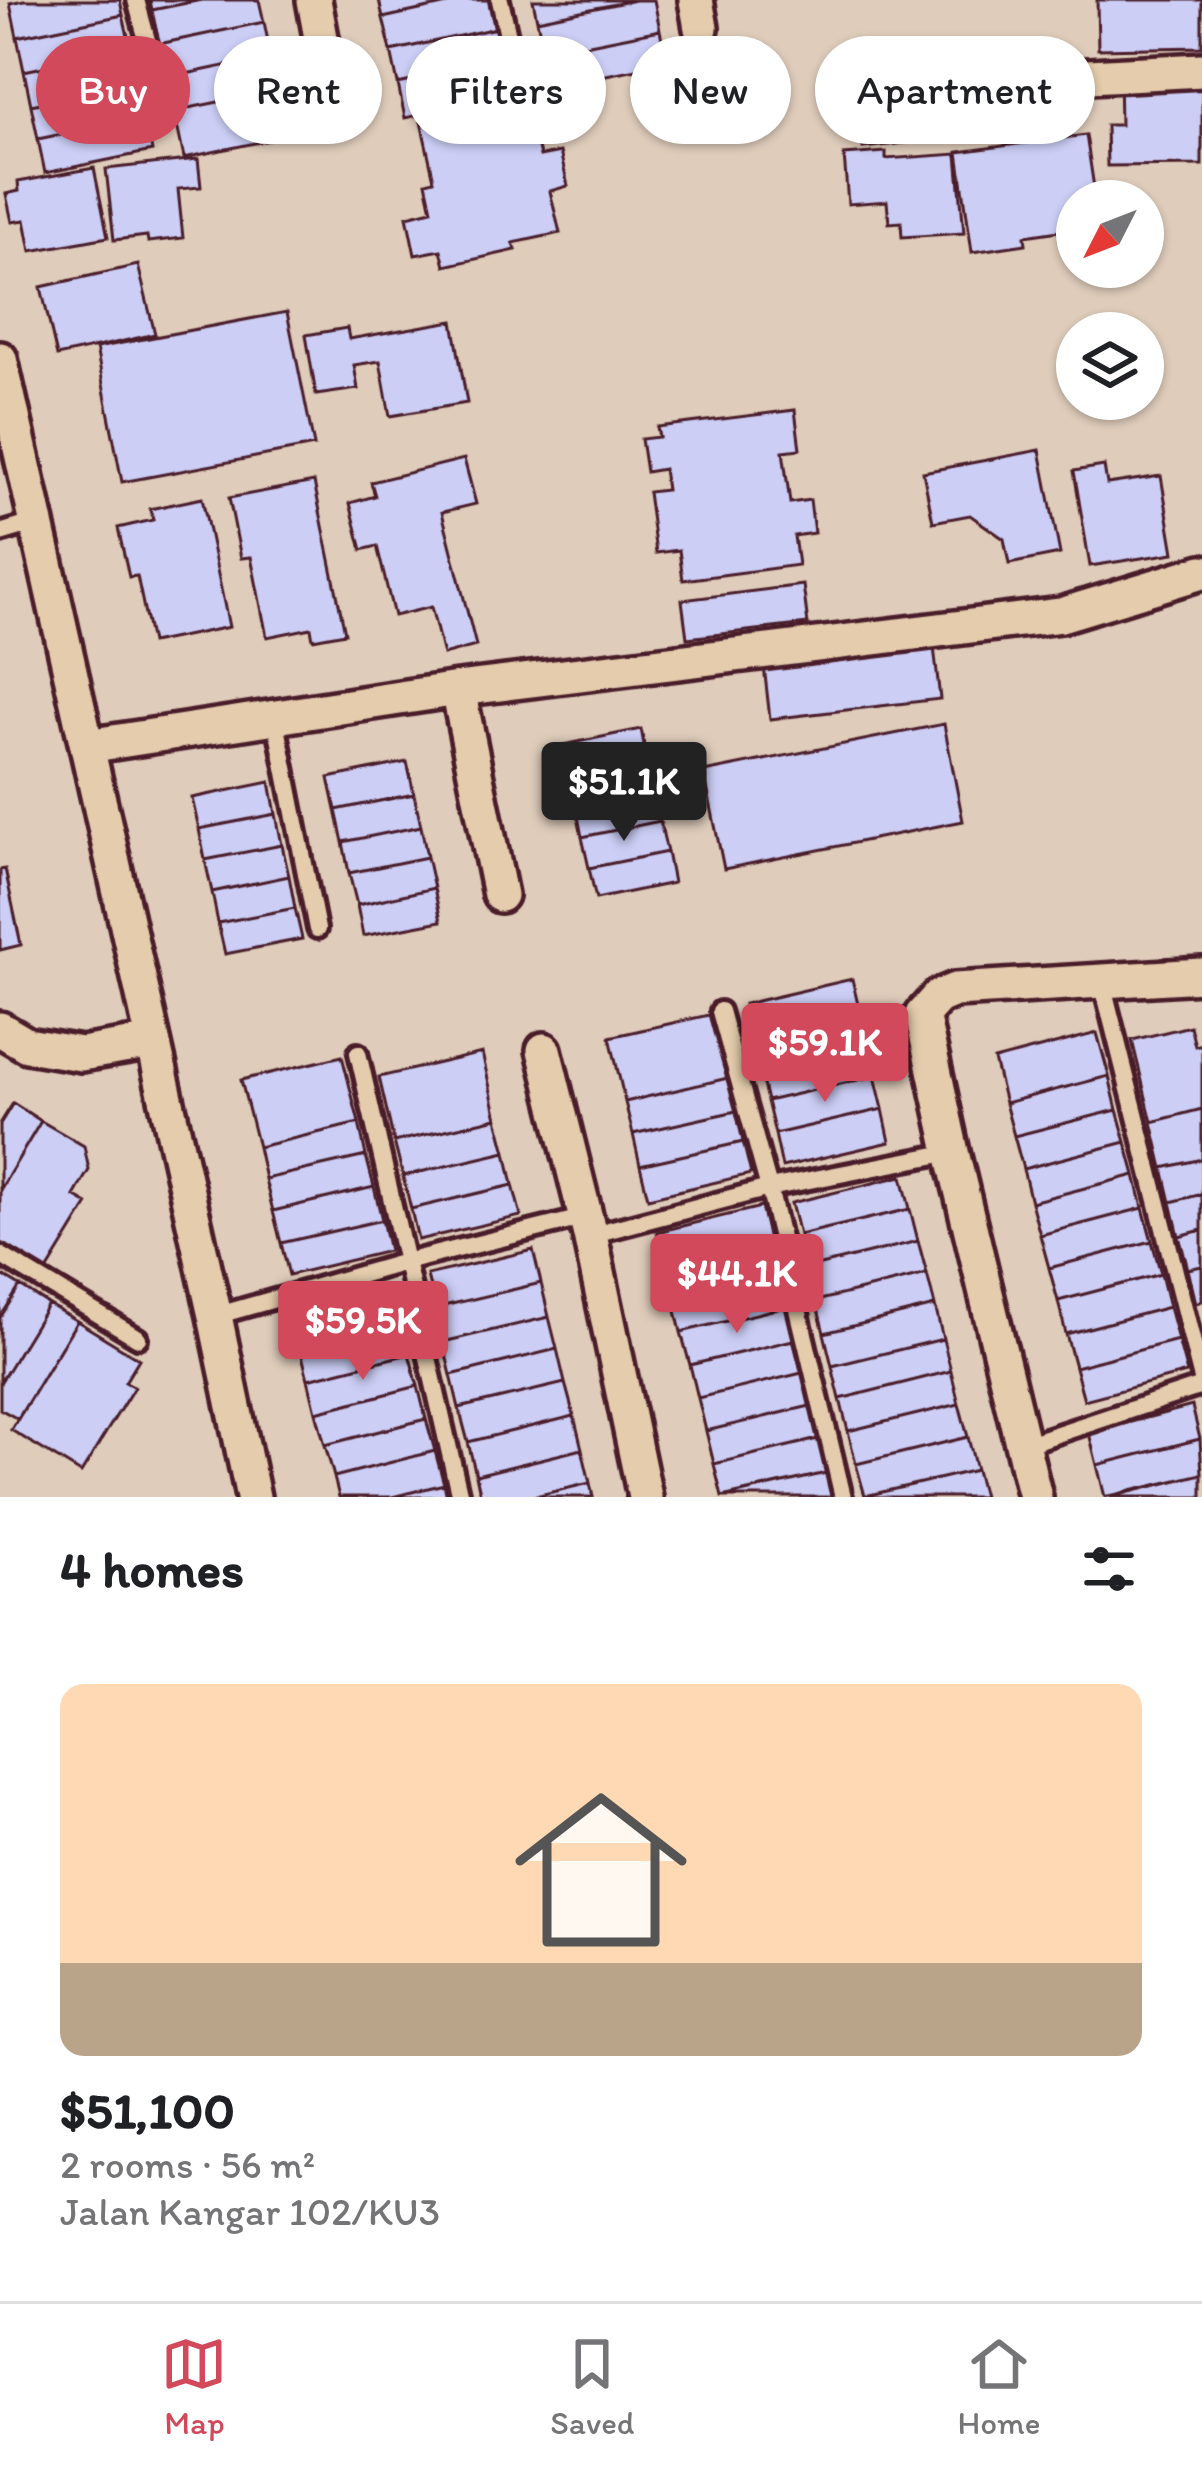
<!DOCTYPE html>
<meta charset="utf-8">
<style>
:root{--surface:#fff;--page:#f6f6f6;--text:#202124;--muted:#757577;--line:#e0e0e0;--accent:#d1495b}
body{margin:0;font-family:Itim,sans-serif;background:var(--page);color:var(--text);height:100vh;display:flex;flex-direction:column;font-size:45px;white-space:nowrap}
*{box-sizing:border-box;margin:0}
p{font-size:39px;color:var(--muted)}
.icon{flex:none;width:66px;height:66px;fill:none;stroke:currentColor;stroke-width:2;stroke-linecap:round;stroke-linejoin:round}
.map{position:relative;height:1497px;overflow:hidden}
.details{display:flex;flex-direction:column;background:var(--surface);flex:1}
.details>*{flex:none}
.hud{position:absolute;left:36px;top:36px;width:1131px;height:108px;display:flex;gap:24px}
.needle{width:78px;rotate:228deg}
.buttons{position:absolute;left:1056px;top:180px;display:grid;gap:24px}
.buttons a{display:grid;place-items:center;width:108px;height:108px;border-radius:50%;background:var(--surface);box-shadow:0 3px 9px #0004;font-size:60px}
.price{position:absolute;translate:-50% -102px;padding:0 27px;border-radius:12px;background:var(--accent);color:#fff;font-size:39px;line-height:78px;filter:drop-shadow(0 3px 6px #0008)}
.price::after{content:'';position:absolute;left:50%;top:72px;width:36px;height:27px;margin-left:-18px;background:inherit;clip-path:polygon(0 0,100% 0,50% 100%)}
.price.on{background:#222;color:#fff}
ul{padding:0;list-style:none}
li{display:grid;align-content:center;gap:24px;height:636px;padding:0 60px}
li+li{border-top:3px solid var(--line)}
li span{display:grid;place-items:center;height:372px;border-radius:24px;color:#555}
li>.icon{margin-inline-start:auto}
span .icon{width:216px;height:216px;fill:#fffc;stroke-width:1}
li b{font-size:51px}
h2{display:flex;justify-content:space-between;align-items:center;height:144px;padding:0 60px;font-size:51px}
.pill{padding:0 42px;border-radius:54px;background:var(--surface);box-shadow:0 3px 9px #0004;font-size:42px;line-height:108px}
.pill.on{background:var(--accent);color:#fff}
.tabs{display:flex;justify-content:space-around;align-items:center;height:168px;border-top:3px solid var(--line);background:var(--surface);font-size:33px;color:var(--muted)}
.tabs a{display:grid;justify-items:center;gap:6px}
.tabs .on{color:var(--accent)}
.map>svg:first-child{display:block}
.building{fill:#cccef6;stroke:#4a1f2b;stroke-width:3}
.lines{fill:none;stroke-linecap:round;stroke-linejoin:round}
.service-casing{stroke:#4a1f2b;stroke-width:26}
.minor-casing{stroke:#4a1f2b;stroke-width:42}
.service{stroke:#e4ccac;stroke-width:16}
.minor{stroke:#e4ccac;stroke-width:33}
</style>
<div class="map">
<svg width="1202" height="1497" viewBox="0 0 1202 1497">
<rect width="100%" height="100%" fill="#dfccbb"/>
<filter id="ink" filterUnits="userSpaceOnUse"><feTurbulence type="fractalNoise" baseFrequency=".00833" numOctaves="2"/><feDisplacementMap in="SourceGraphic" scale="24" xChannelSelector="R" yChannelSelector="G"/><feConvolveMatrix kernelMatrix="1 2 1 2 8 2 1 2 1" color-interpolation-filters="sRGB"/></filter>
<g filter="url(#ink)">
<path class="building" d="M 24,0 L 120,0 L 123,15 L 17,37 L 10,3 Z
M 150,0 L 202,0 L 152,10 Z
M 202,0 L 259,0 L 264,22 L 159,44 L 152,10 Z
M 379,0 L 466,0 L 383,18 Z
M 466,0 L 499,0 L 505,26 L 391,51 L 383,18 Z
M 533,0 L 635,0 L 537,20 Z
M 635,0 L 654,0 L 660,30 L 544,53 L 537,20 Z
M 1097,0 L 1202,0 L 1202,47 L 1098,49 Z
M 123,15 L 131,49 L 24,71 L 17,37 Z
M 264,22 L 271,56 L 167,78 L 159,44 Z
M 505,26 L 513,59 L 398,84 L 391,51 Z
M 660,30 L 667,63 L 550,86 L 544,53 Z
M 131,49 L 137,83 L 31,105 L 24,71 Z
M 271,56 L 278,90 L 174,111 L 167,78 Z
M 513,59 L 520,93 L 405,118 L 398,84 Z
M 1202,73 L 1202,165 L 1107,166 L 1106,125 L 1120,125 L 1119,74 Z
M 998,82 L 1004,131 L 863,148 L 857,100 Z
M 137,83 L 145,117 L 38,139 L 31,105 Z
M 278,90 L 288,136 L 184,158 L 174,111 Z
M 527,98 L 540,156 L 560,152 L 568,186 L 550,191 L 560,233 L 513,243 L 516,250 L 445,266 L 441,250 L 415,255 L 407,216 L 432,210 L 426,182 L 434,180 L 421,122 Z
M 145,117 L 152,151 L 45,173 L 38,139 Z
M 1086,135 L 1096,201 L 1077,201 L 1077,240 L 1060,242 L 1059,231 L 1025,236 L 1026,244 L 972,252 L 958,152 Z
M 886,152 L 886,159 L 957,154 L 964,233 L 902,237 L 901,222 L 889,223 L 887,201 L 848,204 L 844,155 Z
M 198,159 L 201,187 L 178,189 L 183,238 L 148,242 L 147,236 L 114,240 L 106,169 Z
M 94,168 L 108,237 L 31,251 L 25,220 L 12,222 L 6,194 L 19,191 L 18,182 Z
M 138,265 L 155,334 L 57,356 L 41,287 Z
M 287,312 L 314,446 L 122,482 L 96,348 Z
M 453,321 L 467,403 L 390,416 L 380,361 L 354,365 L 358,389 L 316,395 L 306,335 L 347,328 L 349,339 Z
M 795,410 L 800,449 L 783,451 L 790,503 L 810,500 L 814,533 L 794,536 L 798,565 L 683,580 L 679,550 L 656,553 L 648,492 L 666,490 L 663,469 L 646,472 L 641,439 L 659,437 L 657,427 Z
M 1040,450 L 1060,554 L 1009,564 L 1004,539 L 970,515 L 933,522 L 923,472 Z
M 464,459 L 476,504 L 442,512 L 476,646 L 443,655 L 431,607 L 394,616 L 377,546 L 362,550 L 350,503 L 375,496 L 371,482 Z
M 1104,466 L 1107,484 L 1161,476 L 1174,553 L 1090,566 L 1074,471 Z
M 314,482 L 345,633 L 313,639 L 311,628 L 267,637 L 251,557 L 241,558 L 229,498 Z
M 202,498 L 229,627 L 151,643 L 137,576 L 129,577 L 118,528 L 153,520 L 150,509 Z
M 803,585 L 808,624 L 687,638 L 682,600 Z
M 934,647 L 940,699 L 770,719 L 764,666 Z
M 944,724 L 963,821 L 724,869 L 704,772 Z
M 641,729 L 647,760 L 570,775 L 563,745 Z
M 647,760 L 654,790 L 576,806 L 570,775 Z
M 407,762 L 414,794 L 336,810 L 329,778 Z
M 270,782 L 276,814 L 199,829 L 192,798 Z
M 654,790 L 660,821 L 582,837 L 576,806 Z
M 414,794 L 421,826 L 343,842 L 336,810 Z
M 276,814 L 282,845 L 205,860 L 199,829 Z
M 660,821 L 667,852 L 589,868 L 582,837 Z
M 421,826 L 427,857 L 349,873 L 343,842 Z
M 282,845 L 289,876 L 212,892 L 205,860 Z
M 667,852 L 673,883 L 596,899 L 589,868 Z
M 427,857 L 434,888 L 357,905 L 349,873 Z
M 5,869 L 21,945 L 0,950 L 0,870 Z
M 289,876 L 295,908 L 218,923 L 212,892 Z
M 434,888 L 441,921 L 363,936 L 357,905 Z
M 295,908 L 302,939 L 225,954 L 218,923 Z
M 852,979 L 867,1043 L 759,1068 L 744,1004 Z
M 713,1014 L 728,1078 L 625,1102 L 610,1037 Z
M 1190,1026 L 1195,1046 L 1202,1044 L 1202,1109 L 1152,1122 L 1132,1040 Z
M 1097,1033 L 1109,1076 L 1005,1103 L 994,1060 Z
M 867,1043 L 875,1076 L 767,1101 L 759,1068 Z
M 482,1053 L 497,1118 L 394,1142 L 379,1077 Z
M 342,1056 L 359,1123 L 258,1147 L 241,1080 Z
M 875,1076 L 883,1109 L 775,1134 L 767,1101 Z
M 1109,1076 L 1117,1110 L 1014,1136 L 1005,1103 Z
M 728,1078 L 736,1111 L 633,1134 L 625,1102 Z
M 13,1103 L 41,1121 L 0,1190 L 0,1124 Z
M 883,1109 L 890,1142 L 782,1167 L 775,1134 Z
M 1202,1109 L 1202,1159 L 1163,1168 L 1152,1122 Z
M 1117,1110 L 1126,1142 L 1023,1169 L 1014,1136 Z
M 736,1111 L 743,1142 L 640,1165 L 633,1134 Z
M 497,1118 L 506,1152 L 403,1176 L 394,1142 Z
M 41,1121 L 84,1146 L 89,1170 L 74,1196 L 88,1204 L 47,1271 L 0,1243 L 0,1190 Z
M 359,1123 L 366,1156 L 265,1179 L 258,1147 Z
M 743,1142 L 751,1174 L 648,1198 L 640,1165 Z
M 1126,1142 L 1135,1175 L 1031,1202 L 1023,1169 Z
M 506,1152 L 513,1185 L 411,1209 L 403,1176 Z
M 366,1156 L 374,1187 L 273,1211 L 265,1179 Z
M 1202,1159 L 1202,1194 L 1171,1202 L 1163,1168 Z
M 1135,1175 L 1143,1208 L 1040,1235 L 1031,1202 Z
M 902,1176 L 910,1209 L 799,1235 L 791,1203 Z
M 513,1185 L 521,1216 L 418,1240 L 411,1209 Z
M 374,1187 L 382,1220 L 281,1243 L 273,1211 Z
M 1202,1194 L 1202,1230 L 1179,1236 L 1171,1202 Z
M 761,1207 L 769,1240 L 665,1265 L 657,1232 Z
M 1143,1208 L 1152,1241 L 1049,1268 L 1040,1235 Z
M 910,1209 L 918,1241 L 808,1268 L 799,1235 Z
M 382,1220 L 389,1251 L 289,1275 L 281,1243 Z
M 1202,1230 L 1202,1266 L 1188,1269 L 1179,1236 Z
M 769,1240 L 777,1274 L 673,1298 L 665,1265 Z
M 918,1241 L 927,1274 L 816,1301 L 808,1268 Z
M 1152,1241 L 1161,1274 L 1058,1301 L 1049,1268 Z
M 533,1250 L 541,1283 L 435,1308 L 427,1275 Z
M 1202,1266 L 1202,1301 L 1196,1303 L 1188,1269 Z
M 0,1274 L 20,1286 L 0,1318 Z
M 777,1274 L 785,1307 L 681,1332 L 673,1298 Z
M 927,1274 L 935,1306 L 824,1333 L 816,1301 Z
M 1161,1274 L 1169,1307 L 1066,1334 L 1058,1301 Z
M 541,1283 L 549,1317 L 443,1342 L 435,1308 Z
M 20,1286 L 48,1304 L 0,1383 L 0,1318 Z
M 392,1288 L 401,1321 L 300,1347 L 291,1314 Z
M 48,1304 L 77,1321 L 18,1419 L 0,1409 L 0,1383 Z
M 935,1306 L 943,1339 L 832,1366 L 824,1333 Z
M 785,1307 L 793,1340 L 690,1365 L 681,1332 Z
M 1169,1307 L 1178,1340 L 1075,1367 L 1066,1334 Z
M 549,1317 L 557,1349 L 451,1375 L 443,1342 Z
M 77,1321 L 139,1359 L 125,1382 L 134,1387 L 81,1473 L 11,1430 Z
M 401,1321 L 409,1354 L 308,1379 L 300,1347 Z
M 943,1339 L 951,1371 L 840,1399 L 832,1366 Z
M 793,1340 L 802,1373 L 698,1398 L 690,1365 Z
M 1178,1340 L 1187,1373 L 1084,1400 L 1075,1367 Z
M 557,1349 L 565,1383 L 459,1408 L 451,1375 Z
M 409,1354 L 418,1386 L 316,1412 L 308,1379 Z
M 951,1371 L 959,1404 L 848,1431 L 840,1399 Z
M 802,1373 L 810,1406 L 706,1431 L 698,1398 Z
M 565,1383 L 574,1416 L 468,1442 L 459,1408 Z
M 418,1386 L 426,1419 L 325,1445 L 316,1412 Z
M 959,1404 L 968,1437 L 856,1464 L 848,1431 Z
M 810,1406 L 818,1439 L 714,1464 L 706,1431 Z
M 1192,1406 L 1200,1439 L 1097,1465 L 1089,1433 Z
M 574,1416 L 582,1449 L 476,1475 L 468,1442 Z
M 426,1419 L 435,1451 L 334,1477 L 325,1445 Z
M 968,1437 L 976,1470 L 865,1496 L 856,1464 Z
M 818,1439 L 826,1473 L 722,1497 L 714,1464 Z
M 1200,1439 L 1202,1474 L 1105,1497 L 1097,1465 Z
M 582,1449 L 590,1483 L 531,1497 L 481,1497 L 476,1475 Z
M 435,1451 L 444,1484 L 392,1497 L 339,1497 L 334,1477 Z
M 976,1470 L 983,1497 L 865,1497 L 865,1496 Z
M 826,1473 L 832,1497 L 724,1497 Z
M 1202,1474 L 1202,1497 L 1110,1497 Z
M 590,1483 L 593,1497 L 531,1497 Z
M 444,1484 L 447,1497 L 392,1497 Z"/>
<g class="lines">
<g class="service-casing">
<path id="service" d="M 136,0 L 168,117
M 500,0 L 511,49
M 0,533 L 37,522
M 275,717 L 317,929
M 1102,982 L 1202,1379
M 720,1011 L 769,1188 L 843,1497
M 358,1053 L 460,1497
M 590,1235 L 769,1188 L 952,1152
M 0,1255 L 138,1338
M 215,1316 L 405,1262 L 586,1217
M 1024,1445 L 1202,1386"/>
</g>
<g class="minor-casing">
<path id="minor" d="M 314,0 L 334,108
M 696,0 L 701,28
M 1070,77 L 1202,70
M 0,359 L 215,1316 L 253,1497
M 458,689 L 500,895
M 87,746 L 458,689 L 1061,615 L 1202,572
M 0,1029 L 27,1045 L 81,1054 L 153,1042
M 544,1050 L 590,1235 L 645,1497
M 1035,1497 L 952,1152 L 922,1015 L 938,997 L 955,990 L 1202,975"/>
</g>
<use href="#service" class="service"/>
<use href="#minor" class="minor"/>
</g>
</g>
</svg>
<div class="buttons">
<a><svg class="needle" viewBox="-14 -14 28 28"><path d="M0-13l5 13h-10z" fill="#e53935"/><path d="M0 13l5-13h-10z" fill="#757577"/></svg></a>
<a><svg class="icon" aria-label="layers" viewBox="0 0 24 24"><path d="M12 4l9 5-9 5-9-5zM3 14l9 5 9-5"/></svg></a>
</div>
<b class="price on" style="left:624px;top:844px">$51.1K</b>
<b class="price" style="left:825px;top:1105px">$59.1K</b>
<b class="price" style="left:737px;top:1336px">$44.1K</b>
<b class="price" style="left:363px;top:1383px">$59.5K</b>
<div class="hud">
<a class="pill on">Buy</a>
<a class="pill">Rent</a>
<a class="pill">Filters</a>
<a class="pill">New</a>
<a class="pill">Apartment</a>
</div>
</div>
<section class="details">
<h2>4 homes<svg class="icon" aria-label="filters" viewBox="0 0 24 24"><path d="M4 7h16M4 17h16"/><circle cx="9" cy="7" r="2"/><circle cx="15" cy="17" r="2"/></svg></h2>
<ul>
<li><span style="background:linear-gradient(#ffd9b3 75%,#b9a48a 0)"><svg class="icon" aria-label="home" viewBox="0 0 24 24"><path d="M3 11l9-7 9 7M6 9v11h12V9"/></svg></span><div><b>$51,100</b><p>2 rooms · 56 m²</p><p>Jalan Kangar 102/KU3</p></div></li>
</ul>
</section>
<nav class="tabs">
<a class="on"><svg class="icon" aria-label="map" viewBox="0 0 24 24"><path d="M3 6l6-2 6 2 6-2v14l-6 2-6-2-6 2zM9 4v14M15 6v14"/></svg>Map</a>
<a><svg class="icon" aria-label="saved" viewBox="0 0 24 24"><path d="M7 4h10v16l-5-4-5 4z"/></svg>Saved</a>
<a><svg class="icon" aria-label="home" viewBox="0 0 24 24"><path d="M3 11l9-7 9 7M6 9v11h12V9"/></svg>Home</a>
</nav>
